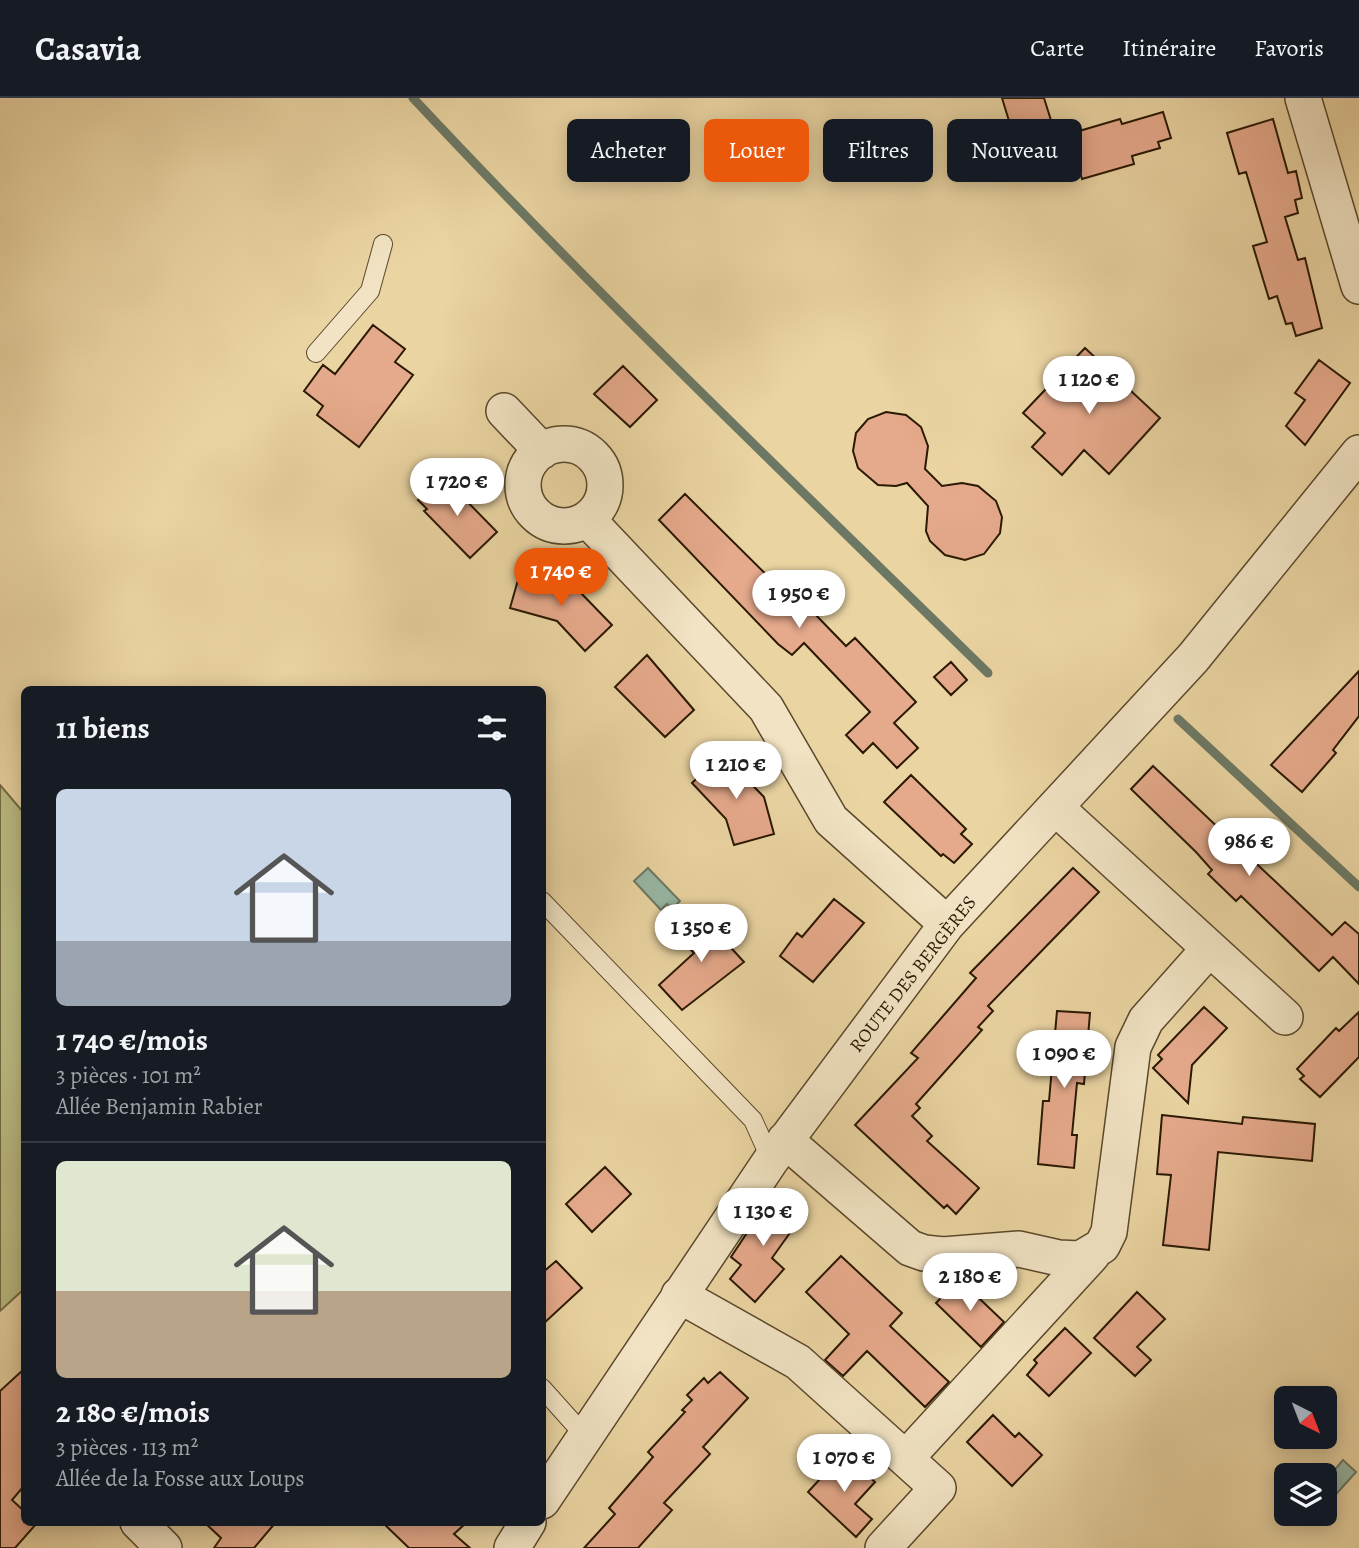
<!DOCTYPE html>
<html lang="fr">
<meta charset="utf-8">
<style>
:root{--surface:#171b24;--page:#242831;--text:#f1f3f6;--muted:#9ea1a6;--line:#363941;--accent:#ea580c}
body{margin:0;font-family:Alegreya,serif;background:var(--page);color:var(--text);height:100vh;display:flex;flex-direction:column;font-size:26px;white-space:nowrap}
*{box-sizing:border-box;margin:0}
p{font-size:23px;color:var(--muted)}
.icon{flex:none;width:38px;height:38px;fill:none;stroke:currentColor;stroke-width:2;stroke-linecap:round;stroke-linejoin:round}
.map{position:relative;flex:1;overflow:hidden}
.drawer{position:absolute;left:21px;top:588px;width:525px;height:840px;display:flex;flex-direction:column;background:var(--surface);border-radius:10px;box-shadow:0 4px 18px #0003}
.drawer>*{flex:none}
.hud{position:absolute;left:567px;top:21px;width:665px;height:63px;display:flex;gap:14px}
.needle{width:46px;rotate:138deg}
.controls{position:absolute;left:1274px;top:1288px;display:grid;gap:14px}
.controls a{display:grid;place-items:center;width:63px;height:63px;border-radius:10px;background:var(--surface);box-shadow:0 4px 18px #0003;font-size:35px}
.price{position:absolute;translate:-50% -60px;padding:0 16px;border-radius:24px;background:#fff;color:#222;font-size:23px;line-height:46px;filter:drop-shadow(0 2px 4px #0008)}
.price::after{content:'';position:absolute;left:50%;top:42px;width:21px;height:16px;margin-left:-10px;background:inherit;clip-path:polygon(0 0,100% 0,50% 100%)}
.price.on{background:var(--accent);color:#fff}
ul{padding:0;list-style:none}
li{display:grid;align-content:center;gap:14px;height:371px;padding:0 35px}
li+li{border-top:2px solid var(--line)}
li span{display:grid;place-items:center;height:217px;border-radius:10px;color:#555}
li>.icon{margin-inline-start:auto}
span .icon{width:126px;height:126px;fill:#fffc;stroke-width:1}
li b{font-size:30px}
h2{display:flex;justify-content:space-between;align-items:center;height:84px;padding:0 35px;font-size:30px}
.tag{padding:0 24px;border-radius:10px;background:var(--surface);box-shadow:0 4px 18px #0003;font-size:24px;line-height:63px}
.tag.on{background:var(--accent);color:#fff}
header{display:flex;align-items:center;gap:42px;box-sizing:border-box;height:98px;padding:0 35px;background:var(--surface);border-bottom:2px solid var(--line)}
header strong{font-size:33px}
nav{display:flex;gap:38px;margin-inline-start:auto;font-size:24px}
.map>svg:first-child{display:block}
.green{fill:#bbbb82;stroke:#726a42;stroke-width:2}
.water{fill:#98b8a5;stroke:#6c7864;stroke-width:2}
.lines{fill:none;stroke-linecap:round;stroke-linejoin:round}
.stream{stroke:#6c7864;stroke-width:9}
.building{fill:#e5a98b;stroke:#2a1903;stroke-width:2}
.service-casing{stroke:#5a482b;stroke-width:20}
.minor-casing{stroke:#5a482b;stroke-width:38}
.service{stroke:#f1e3c3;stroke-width:18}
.minor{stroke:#f1e3c3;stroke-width:35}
.labels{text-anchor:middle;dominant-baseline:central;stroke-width:7;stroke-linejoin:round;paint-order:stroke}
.street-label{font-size:19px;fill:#2a1903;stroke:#f1e3c3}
</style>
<header>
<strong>Casavia</strong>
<nav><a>Carte</a><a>Itinéraire</a><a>Favoris</a></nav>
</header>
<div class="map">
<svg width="1359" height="1450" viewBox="0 0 1359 1450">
<rect width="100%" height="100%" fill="#ead4a2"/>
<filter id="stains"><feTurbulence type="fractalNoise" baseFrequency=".00286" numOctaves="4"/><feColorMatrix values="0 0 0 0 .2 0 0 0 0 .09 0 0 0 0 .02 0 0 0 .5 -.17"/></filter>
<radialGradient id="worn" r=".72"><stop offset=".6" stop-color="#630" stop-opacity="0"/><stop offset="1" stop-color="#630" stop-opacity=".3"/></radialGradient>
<path class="green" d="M 0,687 L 24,715 L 24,1191 L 0,1213 Z"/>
<path class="water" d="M 648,770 L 680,803 L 672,811 L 667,806 L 661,812 L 634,783 Z
M 1343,1362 L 1356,1374 L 1330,1403 L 1325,1405 L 1325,1383 Z"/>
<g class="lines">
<path class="stream" d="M 413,0 C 598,198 794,385 988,575
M 1178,621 L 1359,789"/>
</g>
<path class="building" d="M 1002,0 L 1044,0 L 1059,48 L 1020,59 Z
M 1163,14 L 1171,40 L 1158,44 L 1160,50 L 1132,58 L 1134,66 L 1082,81 L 1069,36 L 1120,21 L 1122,26 Z
M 1273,21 L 1288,75 L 1296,73 L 1302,100 L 1295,102 L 1298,115 L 1285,119 L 1298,162 L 1305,160 L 1322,230 L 1296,238 L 1292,225 L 1286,226 L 1277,198 L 1269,201 L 1253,148 L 1267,144 L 1246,74 L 1239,76 L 1227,35 Z
M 373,227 L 405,251 L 395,264 L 413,277 L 359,349 L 317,317 L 323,308 L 304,293 L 323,267 L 335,276 Z
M 1085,250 L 1160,320 L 1109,376 L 1084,352 L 1062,377 L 1032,349 L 1045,335 L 1023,315 Z
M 1319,262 L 1350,285 L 1305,347 L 1286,328 L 1305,302 L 1295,295 Z
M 623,268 L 657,302 L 630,329 L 594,296 Z
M 886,314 L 906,317 L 921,329 L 928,348 L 925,371 L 942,388 L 962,385 L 978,388 L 996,403 L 1002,419 L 1000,435 L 984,456 L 965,462 L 945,457 L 930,443 L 926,433 L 928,408 L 907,385 L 896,388 L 878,387 L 858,370 L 853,353 L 856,335 L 868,321 Z
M 438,382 L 447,391 L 451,387 L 497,434 L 470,460 L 424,413 L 427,411 L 418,402 Z
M 685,396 L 806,516 L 810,511 L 846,548 L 855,540 L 916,604 L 894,625 L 918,650 L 897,670 L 873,645 L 863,655 L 846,637 L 870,614 L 804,545 L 792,557 L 778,546 L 659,422 Z
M 520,475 L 577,491 L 612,527 L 585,553 L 557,523 L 510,510 Z
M 647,557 L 694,612 L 665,639 L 615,589 Z
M 951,564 L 967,582 L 951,597 L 934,579 Z
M 1359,573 L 1359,618 L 1333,652 L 1336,655 L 1302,694 L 1271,667 Z
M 722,656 L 764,699 L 774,736 L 734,747 L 726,721 L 692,685 Z
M 1153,668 L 1332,837 L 1345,824 L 1359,836 L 1359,886 L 1333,859 L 1319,873 L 1241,798 L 1236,803 L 1208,776 L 1212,772 L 1196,754 L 1131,691 Z
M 911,677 L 966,731 L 961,736 L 972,746 L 954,765 L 943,756 L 941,758 L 884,704 Z
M 1073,770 L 1099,794 L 988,908 L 993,913 L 978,929 L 982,932 L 916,1006 L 920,1010 L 912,1018 L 932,1038 L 927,1043 L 979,1090 L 956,1116 L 947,1107 L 944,1110 L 855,1027 L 918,960 L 911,955 L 976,880 L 970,875 Z
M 834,801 L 864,825 L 813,884 L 780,858 L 797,835 L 802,839 Z
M 699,815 L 744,864 L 682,912 L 659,887 L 694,855 L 686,847 L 693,840 L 683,829 Z
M 1204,909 L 1227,930 L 1192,967 L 1188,1005 L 1153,970 L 1162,961 L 1158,957 Z
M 1057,913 L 1090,915 L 1084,986 L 1077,985 L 1072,1037 L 1077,1037 L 1074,1070 L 1038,1066 L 1043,1003 L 1049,1003 Z
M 1359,914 L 1359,959 L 1320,999 L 1300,981 L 1304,978 L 1297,971 L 1336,930 L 1339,933 Z
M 1162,1017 L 1242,1026 L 1243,1019 L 1315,1026 L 1312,1063 L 1218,1054 L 1209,1152 L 1163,1147 L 1171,1077 L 1157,1076 Z
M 605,1069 L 631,1096 L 592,1134 L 566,1106 Z
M 772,1097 L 802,1118 L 772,1160 L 784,1171 L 755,1204 L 730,1181 L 741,1167 L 731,1159 Z
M 841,1158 L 902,1215 L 890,1228 L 949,1284 L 925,1309 L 867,1253 L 843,1278 L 825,1262 L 849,1236 L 806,1194 Z
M 556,1163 L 582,1190 L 542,1227 L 542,1175 Z
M 959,1181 L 1004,1224 L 981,1249 L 936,1205 Z
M 1137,1194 L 1165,1221 L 1137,1249 L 1151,1262 L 1135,1278 L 1094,1240 Z
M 1065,1230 L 1091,1255 L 1049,1298 L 1027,1277 L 1037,1265 L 1034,1262 Z
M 24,1271 L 24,1388 L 12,1402 L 24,1413 L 24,1424 L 37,1425 L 15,1450 L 0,1450 L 0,1293 Z
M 720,1274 L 748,1300 L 703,1349 L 710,1356 L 664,1405 L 672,1412 L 638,1450 L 584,1450 L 615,1416 L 609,1410 L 653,1359 L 648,1354 L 685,1314 L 682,1312 L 692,1302 L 687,1297 L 704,1280 L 708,1285 Z
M 993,1317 L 1015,1339 L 1019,1335 L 1042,1357 L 1012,1388 L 967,1344 Z
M 843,1356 L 875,1384 L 855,1406 L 872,1421 L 856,1439 L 808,1394 Z
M 204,1424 L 276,1424 L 254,1450 L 214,1450 L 221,1440 Z
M 382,1424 L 467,1424 L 454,1436 L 470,1450 L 409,1450 Z"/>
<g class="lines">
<g class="service-casing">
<path id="service" d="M 316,255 L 370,193 L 383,146
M 542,803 L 753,1022 L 771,1062
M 542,1290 L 585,1338"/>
</g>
<g class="minor-casing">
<path id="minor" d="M 1303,0 L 1359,188
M 504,313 L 542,353
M523 387a41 41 0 1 1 82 0a41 41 0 1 1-82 0Z
M 588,422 L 766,610 L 831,722 L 947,826
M 1055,709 L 1285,919
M 785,1042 L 910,1150 L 924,1155 L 943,1157 L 1019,1151 L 1059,1160 L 1080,1161 L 1102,1148 L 1109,1134 L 1133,949 L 1146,922 L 1209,851
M 679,1197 L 798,1264 L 938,1390 L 883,1450
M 906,1360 L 1092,1157
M 542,1403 L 771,1062 L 947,826 L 1193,560 L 1359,355
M 138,1424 L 164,1450
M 512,1450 L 528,1424"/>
</g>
<use href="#service" class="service"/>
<use href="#minor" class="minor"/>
</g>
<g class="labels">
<g class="street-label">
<text transform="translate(913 876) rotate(-52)">ROUTE DES BERGÈRES</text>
</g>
</g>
<rect width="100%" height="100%" filter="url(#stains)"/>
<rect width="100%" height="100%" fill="url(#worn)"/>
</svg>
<div class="controls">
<a><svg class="needle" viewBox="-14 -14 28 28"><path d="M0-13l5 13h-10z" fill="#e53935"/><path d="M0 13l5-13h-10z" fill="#9ea1a6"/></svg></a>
<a><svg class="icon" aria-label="layers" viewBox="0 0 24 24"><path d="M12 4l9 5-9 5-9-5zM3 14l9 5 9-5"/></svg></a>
</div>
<b class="price" style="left:1089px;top:318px">1 120 €</b>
<b class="price" style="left:457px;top:420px">1 720 €</b>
<b class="price on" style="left:561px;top:510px">1 740 €</b>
<b class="price" style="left:799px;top:532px">1 950 €</b>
<b class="price" style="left:736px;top:703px">1 210 €</b>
<b class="price" style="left:1249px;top:780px">986 €</b>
<b class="price" style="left:701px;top:866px">1 350 €</b>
<b class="price" style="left:1064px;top:992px">1 090 €</b>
<b class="price" style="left:763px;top:1150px">1 130 €</b>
<b class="price" style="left:970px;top:1215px">2 180 €</b>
<b class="price" style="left:844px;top:1396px">1 070 €</b>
<div class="hud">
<a class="tag">Acheter</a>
<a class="tag on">Louer</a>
<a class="tag">Filtres</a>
<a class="tag">Nouveau</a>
</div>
<section class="drawer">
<h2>11 biens<svg class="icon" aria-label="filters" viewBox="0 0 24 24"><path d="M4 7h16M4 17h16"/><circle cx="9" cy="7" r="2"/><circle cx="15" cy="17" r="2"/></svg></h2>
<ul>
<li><span style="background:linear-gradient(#c9d6e8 70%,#9aa5b1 0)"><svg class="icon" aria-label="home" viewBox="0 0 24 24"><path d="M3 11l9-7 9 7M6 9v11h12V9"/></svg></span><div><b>1 740 €/mois</b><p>3 pièces · 101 m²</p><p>Allée Benjamin Rabier</p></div></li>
<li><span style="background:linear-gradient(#dfe7d0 60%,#b9a48a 0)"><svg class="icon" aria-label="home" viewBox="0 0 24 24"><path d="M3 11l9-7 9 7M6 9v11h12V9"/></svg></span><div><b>2 180 €/mois</b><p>3 pièces · 113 m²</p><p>Allée de la Fosse aux Loups</p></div></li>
</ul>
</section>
</div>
